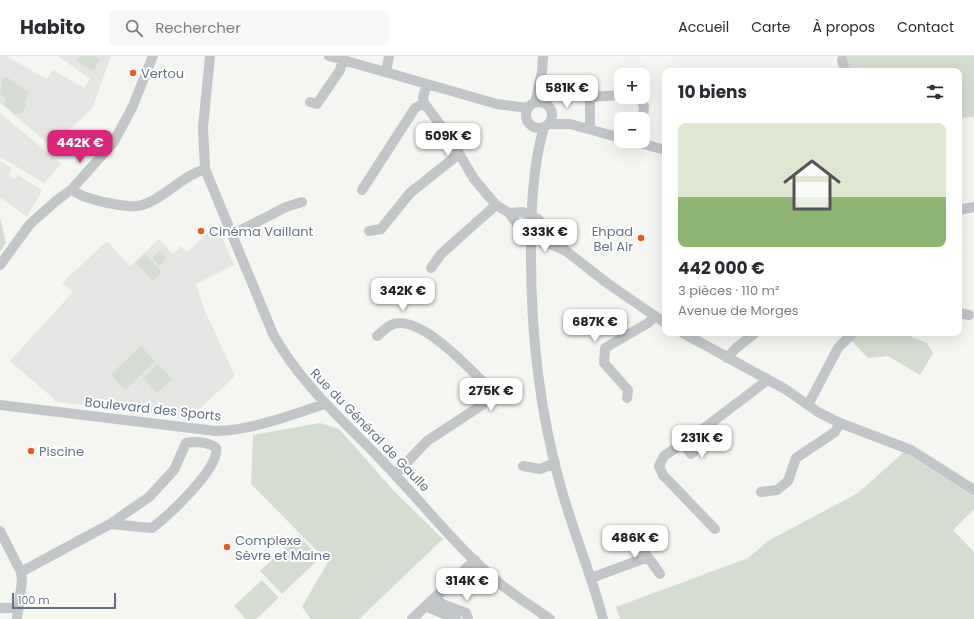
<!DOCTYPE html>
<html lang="fr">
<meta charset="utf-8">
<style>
:root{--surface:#fff;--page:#f7f7f7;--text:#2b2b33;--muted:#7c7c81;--line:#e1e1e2;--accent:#db2777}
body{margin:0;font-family:Poppins,sans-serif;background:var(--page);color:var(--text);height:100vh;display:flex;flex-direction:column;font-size:15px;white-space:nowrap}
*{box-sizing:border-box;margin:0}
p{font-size:13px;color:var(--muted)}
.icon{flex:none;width:22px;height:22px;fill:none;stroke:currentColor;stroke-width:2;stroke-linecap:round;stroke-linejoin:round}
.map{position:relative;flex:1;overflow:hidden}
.panel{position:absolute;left:662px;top:12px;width:300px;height:268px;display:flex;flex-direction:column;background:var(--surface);border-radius:8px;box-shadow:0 4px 16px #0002}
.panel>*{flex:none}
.controls{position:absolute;left:614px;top:12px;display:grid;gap:8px}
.controls a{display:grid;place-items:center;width:36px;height:36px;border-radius:8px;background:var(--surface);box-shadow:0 4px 16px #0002;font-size:20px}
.scale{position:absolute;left:12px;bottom:10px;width:104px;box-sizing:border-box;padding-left:4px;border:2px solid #637383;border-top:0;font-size:11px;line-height:14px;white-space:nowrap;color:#637383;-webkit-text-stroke:3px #fff;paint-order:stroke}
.price{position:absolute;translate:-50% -34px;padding:0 9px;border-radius:8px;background:#fff;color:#222;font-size:13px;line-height:26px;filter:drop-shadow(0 1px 2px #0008)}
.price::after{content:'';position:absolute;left:50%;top:24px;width:12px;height:9px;margin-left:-6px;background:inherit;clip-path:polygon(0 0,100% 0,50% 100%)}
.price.active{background:var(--accent);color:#fff}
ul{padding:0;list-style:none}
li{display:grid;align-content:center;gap:8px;height:212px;padding:0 16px}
li span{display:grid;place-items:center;height:124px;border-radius:8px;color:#555}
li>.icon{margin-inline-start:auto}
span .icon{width:72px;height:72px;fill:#fffc;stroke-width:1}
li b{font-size:17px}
h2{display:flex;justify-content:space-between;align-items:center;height:48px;padding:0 16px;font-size:17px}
header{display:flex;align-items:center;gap:24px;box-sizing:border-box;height:56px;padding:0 20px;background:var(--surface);border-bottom:1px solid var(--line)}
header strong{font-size:19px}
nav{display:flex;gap:22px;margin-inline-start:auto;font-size:14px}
.search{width:280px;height:36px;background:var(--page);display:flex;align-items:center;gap:10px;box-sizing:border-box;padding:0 14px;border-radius:8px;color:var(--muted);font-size:15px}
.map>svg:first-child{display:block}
.built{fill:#e5e6e4}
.green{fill:#d5dcd2}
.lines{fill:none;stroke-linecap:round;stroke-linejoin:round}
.minor{stroke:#c2c6c9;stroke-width:10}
.poi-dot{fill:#e65b20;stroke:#fff;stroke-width:1.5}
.labels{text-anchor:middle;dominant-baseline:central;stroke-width:4;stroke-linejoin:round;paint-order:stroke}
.poi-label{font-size:13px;fill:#637383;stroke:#fff;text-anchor:start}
.street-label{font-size:13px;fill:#637383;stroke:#fff}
</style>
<header>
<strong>Habito</strong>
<div class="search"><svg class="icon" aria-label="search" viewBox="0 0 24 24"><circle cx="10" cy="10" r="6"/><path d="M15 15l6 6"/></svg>Rechercher</div>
<nav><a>Accueil</a><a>Carte</a><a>À propos</a><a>Contact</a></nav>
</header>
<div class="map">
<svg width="974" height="563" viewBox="0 0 974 563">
<rect width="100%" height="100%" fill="#f5f5f1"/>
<path class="built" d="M 0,0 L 6,0 L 47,23 L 53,14 L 84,32 L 90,23 L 58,0 L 111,0 L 92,53 L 51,90 L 0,47 Z
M 0,57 L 61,108 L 44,127 L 0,101 Z
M 0,105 L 12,112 L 8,119 L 15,123 L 18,119 L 42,134 L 27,161 L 1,142 L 0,143 Z
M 213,172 L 217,177 L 220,176 L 234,209 L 196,228 L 204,253 L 235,320 L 191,361 L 55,346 L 55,344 L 10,305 L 73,236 L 62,227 L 107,185 L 130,210 L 159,183 L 173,198 L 181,190 L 187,196 Z"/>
<path class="green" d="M 79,0 L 94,0 L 100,3 L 94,15 L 76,5 Z
M 845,0 L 974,0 L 974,61 L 959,62 L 959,15 L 888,15 L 887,13 L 847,15 Z
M 3,22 L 8,22 L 29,37 L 25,45 L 26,49 L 23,57 L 15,58 L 4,49 L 6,43 L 0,38 Z
M 0,162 L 6,187 L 0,196 Z
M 159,195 L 167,202 L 159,210 L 152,202 Z
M 145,198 L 162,216 L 153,225 L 136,207 Z
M 853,277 L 912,277 L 912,281 L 927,287 L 933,297 L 920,319 L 888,300 L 868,302 L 848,281 Z
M 141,290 L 155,305 L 125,334 L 111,318 Z
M 158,308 L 172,323 L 157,337 L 143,322 Z
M 320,367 L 339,373 L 394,435 L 443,483 L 359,563 L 311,563 L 302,551 L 328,506 L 251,428 L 253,379 Z
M 904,396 L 974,440 L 974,453 L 953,474 L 974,496 L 974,563 L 620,563 L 616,551 L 748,502 L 768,485 L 858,437 Z
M 298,479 L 320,502 L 282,538 L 260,515 Z
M 262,524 L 279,542 L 256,563 L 246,563 L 234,550 Z"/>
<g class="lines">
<path class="minor" d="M 210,0 L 203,71 L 205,113 L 273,278 C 303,331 344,365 385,408 C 424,449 459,494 503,530 C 518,542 534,552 550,563
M 329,0 L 497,48 L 528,52
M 842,4 L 845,15
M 386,16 L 389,0
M 427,28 L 423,41 L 424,47 L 450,82 L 474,123 L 496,149 L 509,157 L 523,176 L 566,195
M 639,41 L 644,50 L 643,63
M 310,46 L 317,48 L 340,14 L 343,4
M526 59a13 13 0 1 1 26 0a13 13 0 1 1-26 0Z
M 535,47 L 542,16 L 543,0
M 549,68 L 570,68 L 621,82
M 544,71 C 532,112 531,158 531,200 C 531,277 539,353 560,428 C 572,473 591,517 603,563
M 590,73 L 590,41 L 621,39
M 633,85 L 665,94
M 72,133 C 80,141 92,143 103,146 C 114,148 125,151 137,150 C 160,147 181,120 205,113
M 362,134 L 415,52 L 424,47
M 959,154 L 974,151
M 509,157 L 523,156 L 538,163 L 566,195 L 607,227 L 665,267
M 369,175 L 381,173 L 410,137 L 459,98
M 231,179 L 286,151 L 302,146
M 0,209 L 30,168 L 56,145 L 72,133 L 113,87 L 132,52 L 153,0
M 431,212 L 441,198 L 496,149
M 959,257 L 969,259
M 683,277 L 785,333 L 818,356 L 840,367 L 911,394 L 974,434
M 377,280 C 382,276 388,269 394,268 C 421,260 467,310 485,328 L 488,338 L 482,349 L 427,385 L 395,419
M 727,302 L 736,292 L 755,277
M 627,342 L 628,334 L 604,307 L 605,292 L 648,267 L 655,260
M 0,349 L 216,375 C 253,374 290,359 325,348
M 808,349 L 838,292 L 853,277
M 683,387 L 691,398 L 702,389 L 695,379
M 523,410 L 540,413 L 555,407
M 761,436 L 777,434 L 788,425 L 796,402 L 835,376 L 840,367
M 715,473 L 663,419 L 659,410 L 664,400 L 695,379 L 765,326 L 766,322
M 0,475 L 21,516 L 22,525 L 17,563
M 626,476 L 648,501 L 660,518
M 21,516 L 110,468 L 149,441 L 174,414 L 186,387 C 195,385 209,386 216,392 C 220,412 168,460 152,472 L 110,468
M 591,522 L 648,501
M 435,541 L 442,548 L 466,557 L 468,563
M 427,549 L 432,553 L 456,563
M 0,552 L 18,552
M 412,563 L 475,504"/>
</g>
<g class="poi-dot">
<circle cx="133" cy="17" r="4"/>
<circle cx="201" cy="175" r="4"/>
<circle cx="641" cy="182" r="4"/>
<circle cx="31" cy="395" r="4"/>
<circle cx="227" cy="491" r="4"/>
</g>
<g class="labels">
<g class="poi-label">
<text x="141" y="17">Vertou</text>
<text x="209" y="175">Cinéma Vaillant</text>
<text x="633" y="175" text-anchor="end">Ehpad<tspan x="633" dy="15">Bel Air</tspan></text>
<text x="39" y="395">Piscine</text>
<text x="235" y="484">Complexe<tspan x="235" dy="15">Sèvre et Maine</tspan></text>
</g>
<g class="street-label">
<text transform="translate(153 353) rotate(6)">Boulevard des Sports</text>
<text transform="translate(370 374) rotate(46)">Rue du Général de Gaulle</text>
</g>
</g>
</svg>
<div class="controls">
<a>+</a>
<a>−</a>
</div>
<div class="scale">100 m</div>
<b class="price" style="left:567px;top:53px">581K €</b>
<b class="price" style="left:448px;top:101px">509K €</b>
<b class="price active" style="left:80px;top:108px">442K €</b>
<b class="price" style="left:545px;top:197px">333K €</b>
<b class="price" style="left:403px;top:256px">342K €</b>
<b class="price" style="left:595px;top:287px">687K €</b>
<b class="price" style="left:491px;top:356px">275K €</b>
<b class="price" style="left:702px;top:403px">231K €</b>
<b class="price" style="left:635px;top:503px">486K €</b>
<b class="price" style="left:467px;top:546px">314K €</b>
<section class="panel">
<h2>10 biens<svg class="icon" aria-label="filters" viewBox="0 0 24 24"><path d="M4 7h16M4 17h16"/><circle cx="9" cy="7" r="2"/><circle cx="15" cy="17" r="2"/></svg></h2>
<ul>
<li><span style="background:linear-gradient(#dfe7d0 60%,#8fb573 0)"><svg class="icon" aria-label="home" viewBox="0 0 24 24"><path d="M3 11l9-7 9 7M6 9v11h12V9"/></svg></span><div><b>442 000 €</b><p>3 pièces · 110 m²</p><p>Avenue de Morges</p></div></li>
</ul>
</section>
</div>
